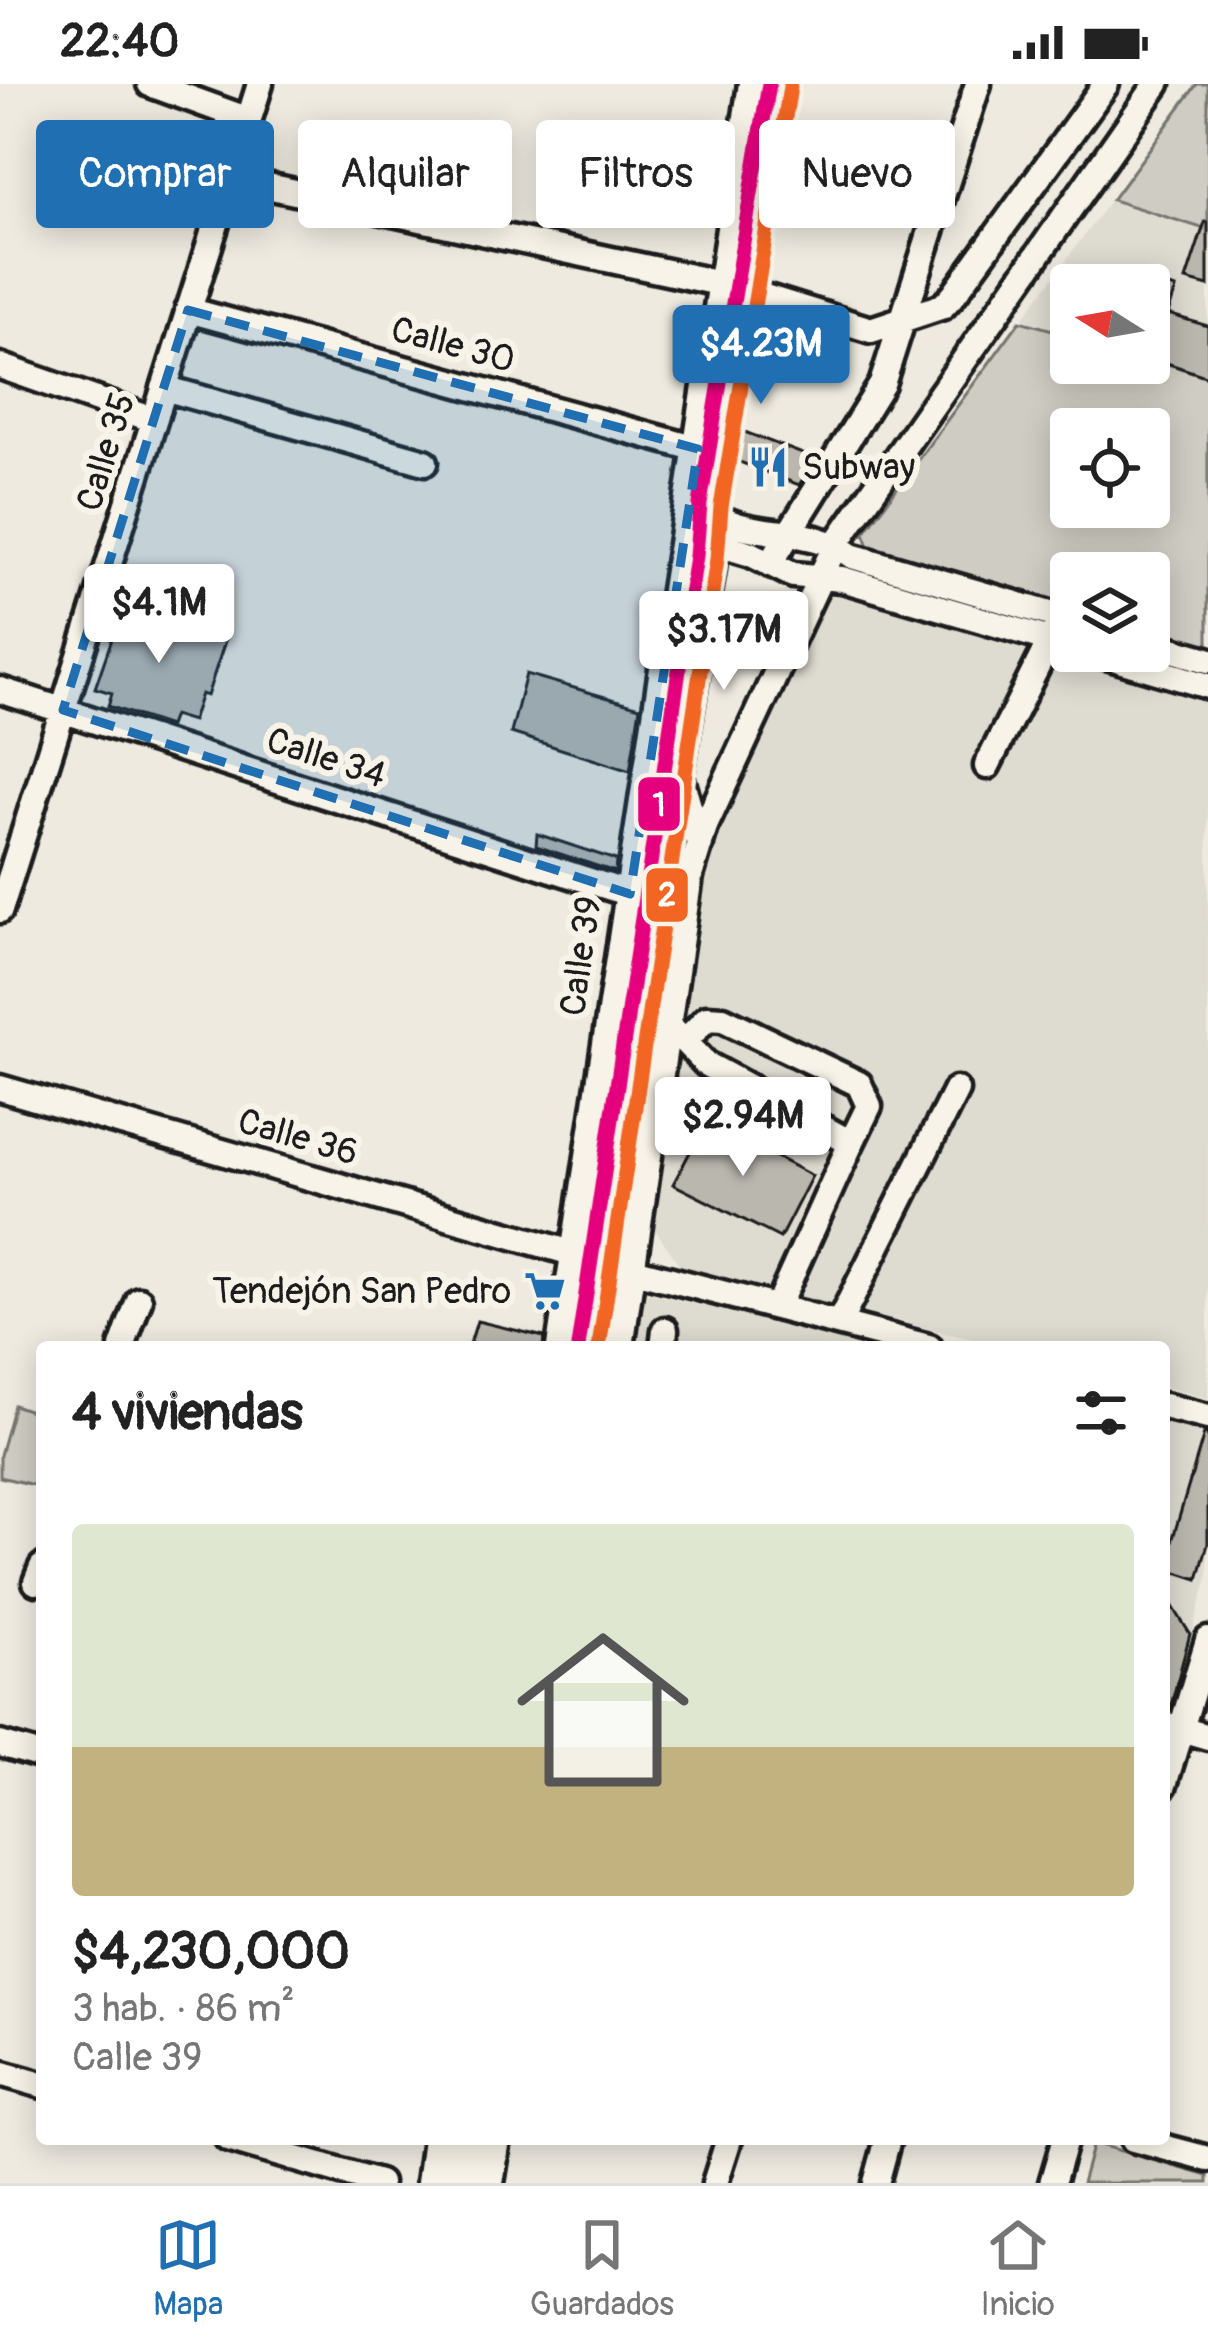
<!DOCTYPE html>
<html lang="es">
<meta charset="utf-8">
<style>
:root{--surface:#fff;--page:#f2f2f2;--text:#222;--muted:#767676;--line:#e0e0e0;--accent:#1f6fb2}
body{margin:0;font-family:Pangolin,sans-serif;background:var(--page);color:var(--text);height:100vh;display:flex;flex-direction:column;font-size:45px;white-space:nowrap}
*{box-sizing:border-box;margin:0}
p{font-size:39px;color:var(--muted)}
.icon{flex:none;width:66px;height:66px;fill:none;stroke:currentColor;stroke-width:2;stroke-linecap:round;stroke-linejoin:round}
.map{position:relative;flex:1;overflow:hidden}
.panel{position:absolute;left:36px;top:1257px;width:1134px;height:804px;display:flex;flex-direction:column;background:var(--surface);border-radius:12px;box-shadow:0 6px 30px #0003}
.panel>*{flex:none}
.guide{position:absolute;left:36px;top:36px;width:1137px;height:108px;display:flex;gap:24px}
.needle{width:78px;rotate:281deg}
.buttons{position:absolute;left:1050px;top:180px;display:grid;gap:24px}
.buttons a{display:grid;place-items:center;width:120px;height:120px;border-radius:12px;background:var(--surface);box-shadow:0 6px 30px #0003;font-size:60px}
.price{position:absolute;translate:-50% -102px;padding:0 27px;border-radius:12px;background:#fff;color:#222;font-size:39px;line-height:78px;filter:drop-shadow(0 3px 6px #0008)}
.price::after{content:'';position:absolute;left:50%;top:72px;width:36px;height:27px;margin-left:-18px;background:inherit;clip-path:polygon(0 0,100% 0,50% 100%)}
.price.on{background:var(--accent);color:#fff}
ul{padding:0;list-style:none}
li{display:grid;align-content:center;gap:24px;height:636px;padding:0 36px}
li span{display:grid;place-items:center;height:372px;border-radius:12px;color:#555}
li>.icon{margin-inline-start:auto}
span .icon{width:216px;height:216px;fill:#fffc;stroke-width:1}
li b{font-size:51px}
h2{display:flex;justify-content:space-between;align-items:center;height:144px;padding:0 36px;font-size:51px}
.tag{padding:0 42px;border-radius:12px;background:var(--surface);box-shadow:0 6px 30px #0003;font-size:42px;line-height:108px}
.tag.on{background:var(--accent);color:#fff}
.status{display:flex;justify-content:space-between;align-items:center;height:84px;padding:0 60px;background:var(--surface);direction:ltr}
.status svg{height:33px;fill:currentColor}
.tab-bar{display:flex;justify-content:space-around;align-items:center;height:168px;border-top:3px solid var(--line);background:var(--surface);font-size:33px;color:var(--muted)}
.tab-bar a{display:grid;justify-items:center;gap:6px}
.tab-bar .on{color:var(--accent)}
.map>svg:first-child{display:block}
.built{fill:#dedbd1}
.green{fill:#cfccc3;stroke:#767470;stroke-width:3;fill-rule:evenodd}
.building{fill:#bab7af;stroke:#1c1c1c;stroke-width:3}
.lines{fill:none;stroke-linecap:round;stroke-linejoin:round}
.minor-casing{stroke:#1c1c1c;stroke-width:33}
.major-casing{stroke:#1c1c1c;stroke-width:39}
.minor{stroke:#f7f3e8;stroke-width:24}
.major{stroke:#f7f3e8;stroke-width:30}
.bus-1-casing{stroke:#f7f3e8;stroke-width:24}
.bus-2-casing{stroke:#f7f3e8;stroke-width:24}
.bus-1{stroke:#e5007d;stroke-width:15}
.bus-2{stroke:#f26522;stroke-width:15}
.marked{fill:#1f6fb2;fill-opacity:0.2;stroke:#1f6fb2;stroke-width:9;stroke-dasharray:24 15;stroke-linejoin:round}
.labels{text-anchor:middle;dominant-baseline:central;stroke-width:12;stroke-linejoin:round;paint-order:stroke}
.street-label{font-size:36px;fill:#1c1c1c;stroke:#f7f3e8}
.poi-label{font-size:36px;fill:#1c1c1c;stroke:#f7f3e8;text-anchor:start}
.line-badge{stroke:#f7f3e8;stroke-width:4.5}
.badge-label{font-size:33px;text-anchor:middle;font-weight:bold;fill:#fff}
</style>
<div class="status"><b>22:40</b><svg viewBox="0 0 49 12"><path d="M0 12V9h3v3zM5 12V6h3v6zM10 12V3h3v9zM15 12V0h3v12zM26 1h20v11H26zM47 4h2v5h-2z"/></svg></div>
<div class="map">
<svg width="1208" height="2099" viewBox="0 0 1208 2099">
<rect width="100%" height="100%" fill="#eeeae0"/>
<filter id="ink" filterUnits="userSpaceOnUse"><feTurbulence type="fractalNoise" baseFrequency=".00833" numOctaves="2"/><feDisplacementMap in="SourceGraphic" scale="24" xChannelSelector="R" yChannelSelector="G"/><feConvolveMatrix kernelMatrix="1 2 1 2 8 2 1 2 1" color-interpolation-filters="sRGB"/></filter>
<g filter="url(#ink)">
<path class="built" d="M 1196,0 L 1208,0 L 1208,293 L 1149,273 L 1149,201 L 1071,201 L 1071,251 L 1021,237 Z
M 837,511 L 1208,619 L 1208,1314 L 1164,1303 L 1164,1263 L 1003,1263 L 681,1183 L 654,1144 L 709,773 L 743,679 L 821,515 Z
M 649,1209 L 868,1263 L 634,1263 L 641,1215 Z
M 1164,1337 L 1208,1348 L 1208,1493 L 1179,1595 L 1164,1592 Z"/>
<path class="green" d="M 1197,0 L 1208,0 L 1208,146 L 1112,116 Z
M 1020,237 L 1071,251 L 1071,279 L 1149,279 L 1149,274 L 1208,293 L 1208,564 L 1149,546 L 1149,489 L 1071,489 L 1071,523 L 869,462 L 864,449 ZM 1071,345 L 1149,345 L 1149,423 L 1071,423 Z
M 14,1321 L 42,1331 L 42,1403 L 0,1393 L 0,1371 Z
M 1093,2059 L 1208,2092 L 1208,2099 L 1082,2099 Z"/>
<path class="building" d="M 1205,138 L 1208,138 L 1208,202 L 1186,196 Z
M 1149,197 L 1176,205 L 1168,230 L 1208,242 L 1208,293 L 1149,273 Z
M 742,347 L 816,375 L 799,401 L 737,377 Z
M 124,520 L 226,554 L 207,612 L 201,610 L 192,637 L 173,631 L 169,642 L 108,622 L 112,609 L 95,604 Z
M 526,590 L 640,623 L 630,687 L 511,649 Z
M 537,750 L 616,776 L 615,788 L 536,762 Z
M 707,1036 L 812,1092 L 780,1154 L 673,1100 Z
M 477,1237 L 544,1253 L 543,1263 L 469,1263 Z
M 1204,1350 L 1208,1351 L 1208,1460 L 1198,1495 L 1164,1484 Z
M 1164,1508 L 1190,1550 L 1170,1625 L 1164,1624 Z"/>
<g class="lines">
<g class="minor-casing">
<path id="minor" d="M 150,0 L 249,36
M 230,94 L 723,200 L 871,246 L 943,222 L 954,210 L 1106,0
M 188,226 L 698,365
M 0,282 L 154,336
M 164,304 L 425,378
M 704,423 C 746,460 806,437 852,472 L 1071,536
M 701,455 L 751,470 L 793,491 L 842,495 L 1071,562
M 770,480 L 882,300 L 978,0
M 1149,559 L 1208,576
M 1089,567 L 1208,602
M 0,606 L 630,810
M 987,682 L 1058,541
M 700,761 L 680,691 L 716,459 L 715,410 L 783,0
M 0,826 L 260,0
M 653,866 L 667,700 L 664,673
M 667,939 L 706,980 L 851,1059 L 777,1223
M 686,956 L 707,934 L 723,935 L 859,1000 L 869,1022 L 851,1059
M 0,1004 L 610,1180 L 929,1263
M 607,1192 L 647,918
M 839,1239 L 956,1006
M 122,1263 L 139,1216
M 578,1263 L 640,844
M 621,1263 L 690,792 L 706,740 L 836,460 L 1157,0
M 663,1263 L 665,1246
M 1164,1322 L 1208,1333
M 36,1498 L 42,1483
M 1164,1640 L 1208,1653
M 0,1660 L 42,1672
M 1164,1701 L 1208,1556
M 0,1989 L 42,2001
M 228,2055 L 379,2099
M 1133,2055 L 1208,2075
M 448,2099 L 455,2055
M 468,2099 L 475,2055
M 491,2099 L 498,2055
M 715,2099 L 729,2055
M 876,2099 L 888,2055
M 1052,2099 L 1065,2055"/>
</g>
<g class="major-casing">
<path id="major" d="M 562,1263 L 754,0
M 432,2099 L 438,2055"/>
</g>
<use href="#minor" class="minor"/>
<use href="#major" class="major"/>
<g class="bus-1-casing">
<path id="bus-1" d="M 578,1263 L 696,472 L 700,420 L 769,0"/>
</g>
<g class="bus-2-casing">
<path id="bus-2" d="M 599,1263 L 717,475 L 721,423 L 790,3"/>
</g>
<use href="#bus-1" class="bus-1"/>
<use href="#bus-2" class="bus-2"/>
</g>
</g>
<path class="marked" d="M 188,226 L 698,365 L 630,810 L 63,626 Z"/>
<defs>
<g id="restaurant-bare" transform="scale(3.24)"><path d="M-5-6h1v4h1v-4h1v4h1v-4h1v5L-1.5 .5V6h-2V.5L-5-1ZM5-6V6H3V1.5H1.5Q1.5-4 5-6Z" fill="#1f6fb2" stroke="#f7f3e8" stroke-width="2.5" paint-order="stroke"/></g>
<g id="supermarket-bare" transform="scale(3.24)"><path d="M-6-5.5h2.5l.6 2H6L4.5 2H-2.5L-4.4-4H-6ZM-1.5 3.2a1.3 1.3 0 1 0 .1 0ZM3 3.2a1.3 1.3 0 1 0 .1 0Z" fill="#1f6fb2" stroke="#f7f3e8" stroke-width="2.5" paint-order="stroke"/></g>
</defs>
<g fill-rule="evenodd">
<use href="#restaurant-bare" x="768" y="383"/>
<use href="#supermarket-bare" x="545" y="1207"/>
</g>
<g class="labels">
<g class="street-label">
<text transform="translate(453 261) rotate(15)">Calle 30</text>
<text transform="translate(106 368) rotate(-73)">Calle 35</text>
<text transform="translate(326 674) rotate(18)">Calle 34</text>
<text transform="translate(581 872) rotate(-82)">Calle 39</text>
<text transform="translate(298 1053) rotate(16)">Calle 36</text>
</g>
<g class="poi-label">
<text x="802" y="383">Subway</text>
<text x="511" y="1207" text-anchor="end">Tendejón San Pedro</text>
</g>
</g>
<g class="line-badge">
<rect x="636" y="691" width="46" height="58" rx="12" fill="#e5007d"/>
<rect x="644" y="782" width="46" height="58" rx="12" fill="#f26522"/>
</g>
<g class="badge-label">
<text x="659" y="732">1</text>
<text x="667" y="822">2</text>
</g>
</svg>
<div class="buttons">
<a><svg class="needle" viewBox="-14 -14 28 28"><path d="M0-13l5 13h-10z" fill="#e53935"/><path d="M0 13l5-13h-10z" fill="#767676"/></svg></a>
<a><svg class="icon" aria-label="locate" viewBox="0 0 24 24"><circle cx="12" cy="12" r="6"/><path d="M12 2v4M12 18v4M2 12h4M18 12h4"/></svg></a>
<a><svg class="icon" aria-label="layers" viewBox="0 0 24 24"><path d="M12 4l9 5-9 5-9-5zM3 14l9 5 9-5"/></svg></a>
</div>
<b class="price on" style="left:761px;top:323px">$4.23M</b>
<b class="price" style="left:159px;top:582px">$4.1M</b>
<b class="price" style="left:724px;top:609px">$3.17M</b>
<b class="price" style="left:743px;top:1095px">$2.94M</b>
<div class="guide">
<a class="tag on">Comprar</a>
<a class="tag">Alquilar</a>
<a class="tag">Filtros</a>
<a class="tag">Nuevo</a>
</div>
<section class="panel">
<h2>4 viviendas<svg class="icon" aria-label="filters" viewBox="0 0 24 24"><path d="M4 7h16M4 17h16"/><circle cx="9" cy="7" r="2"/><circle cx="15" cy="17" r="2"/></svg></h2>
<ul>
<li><span style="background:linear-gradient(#dfe7d0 60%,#c2b280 0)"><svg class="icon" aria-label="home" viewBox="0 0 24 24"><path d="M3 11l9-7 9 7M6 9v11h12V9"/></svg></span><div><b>$4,230,000</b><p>3 hab. · 86 m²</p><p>Calle 39</p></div></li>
</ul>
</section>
</div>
<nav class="tab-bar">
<a class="on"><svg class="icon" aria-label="map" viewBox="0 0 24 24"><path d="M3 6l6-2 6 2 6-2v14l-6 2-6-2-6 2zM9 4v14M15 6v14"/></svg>Mapa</a>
<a><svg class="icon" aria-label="saved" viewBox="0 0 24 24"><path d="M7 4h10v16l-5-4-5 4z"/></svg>Guardados</a>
<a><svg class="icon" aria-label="home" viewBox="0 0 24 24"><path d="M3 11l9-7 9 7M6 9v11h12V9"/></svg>Inicio</a>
</nav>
